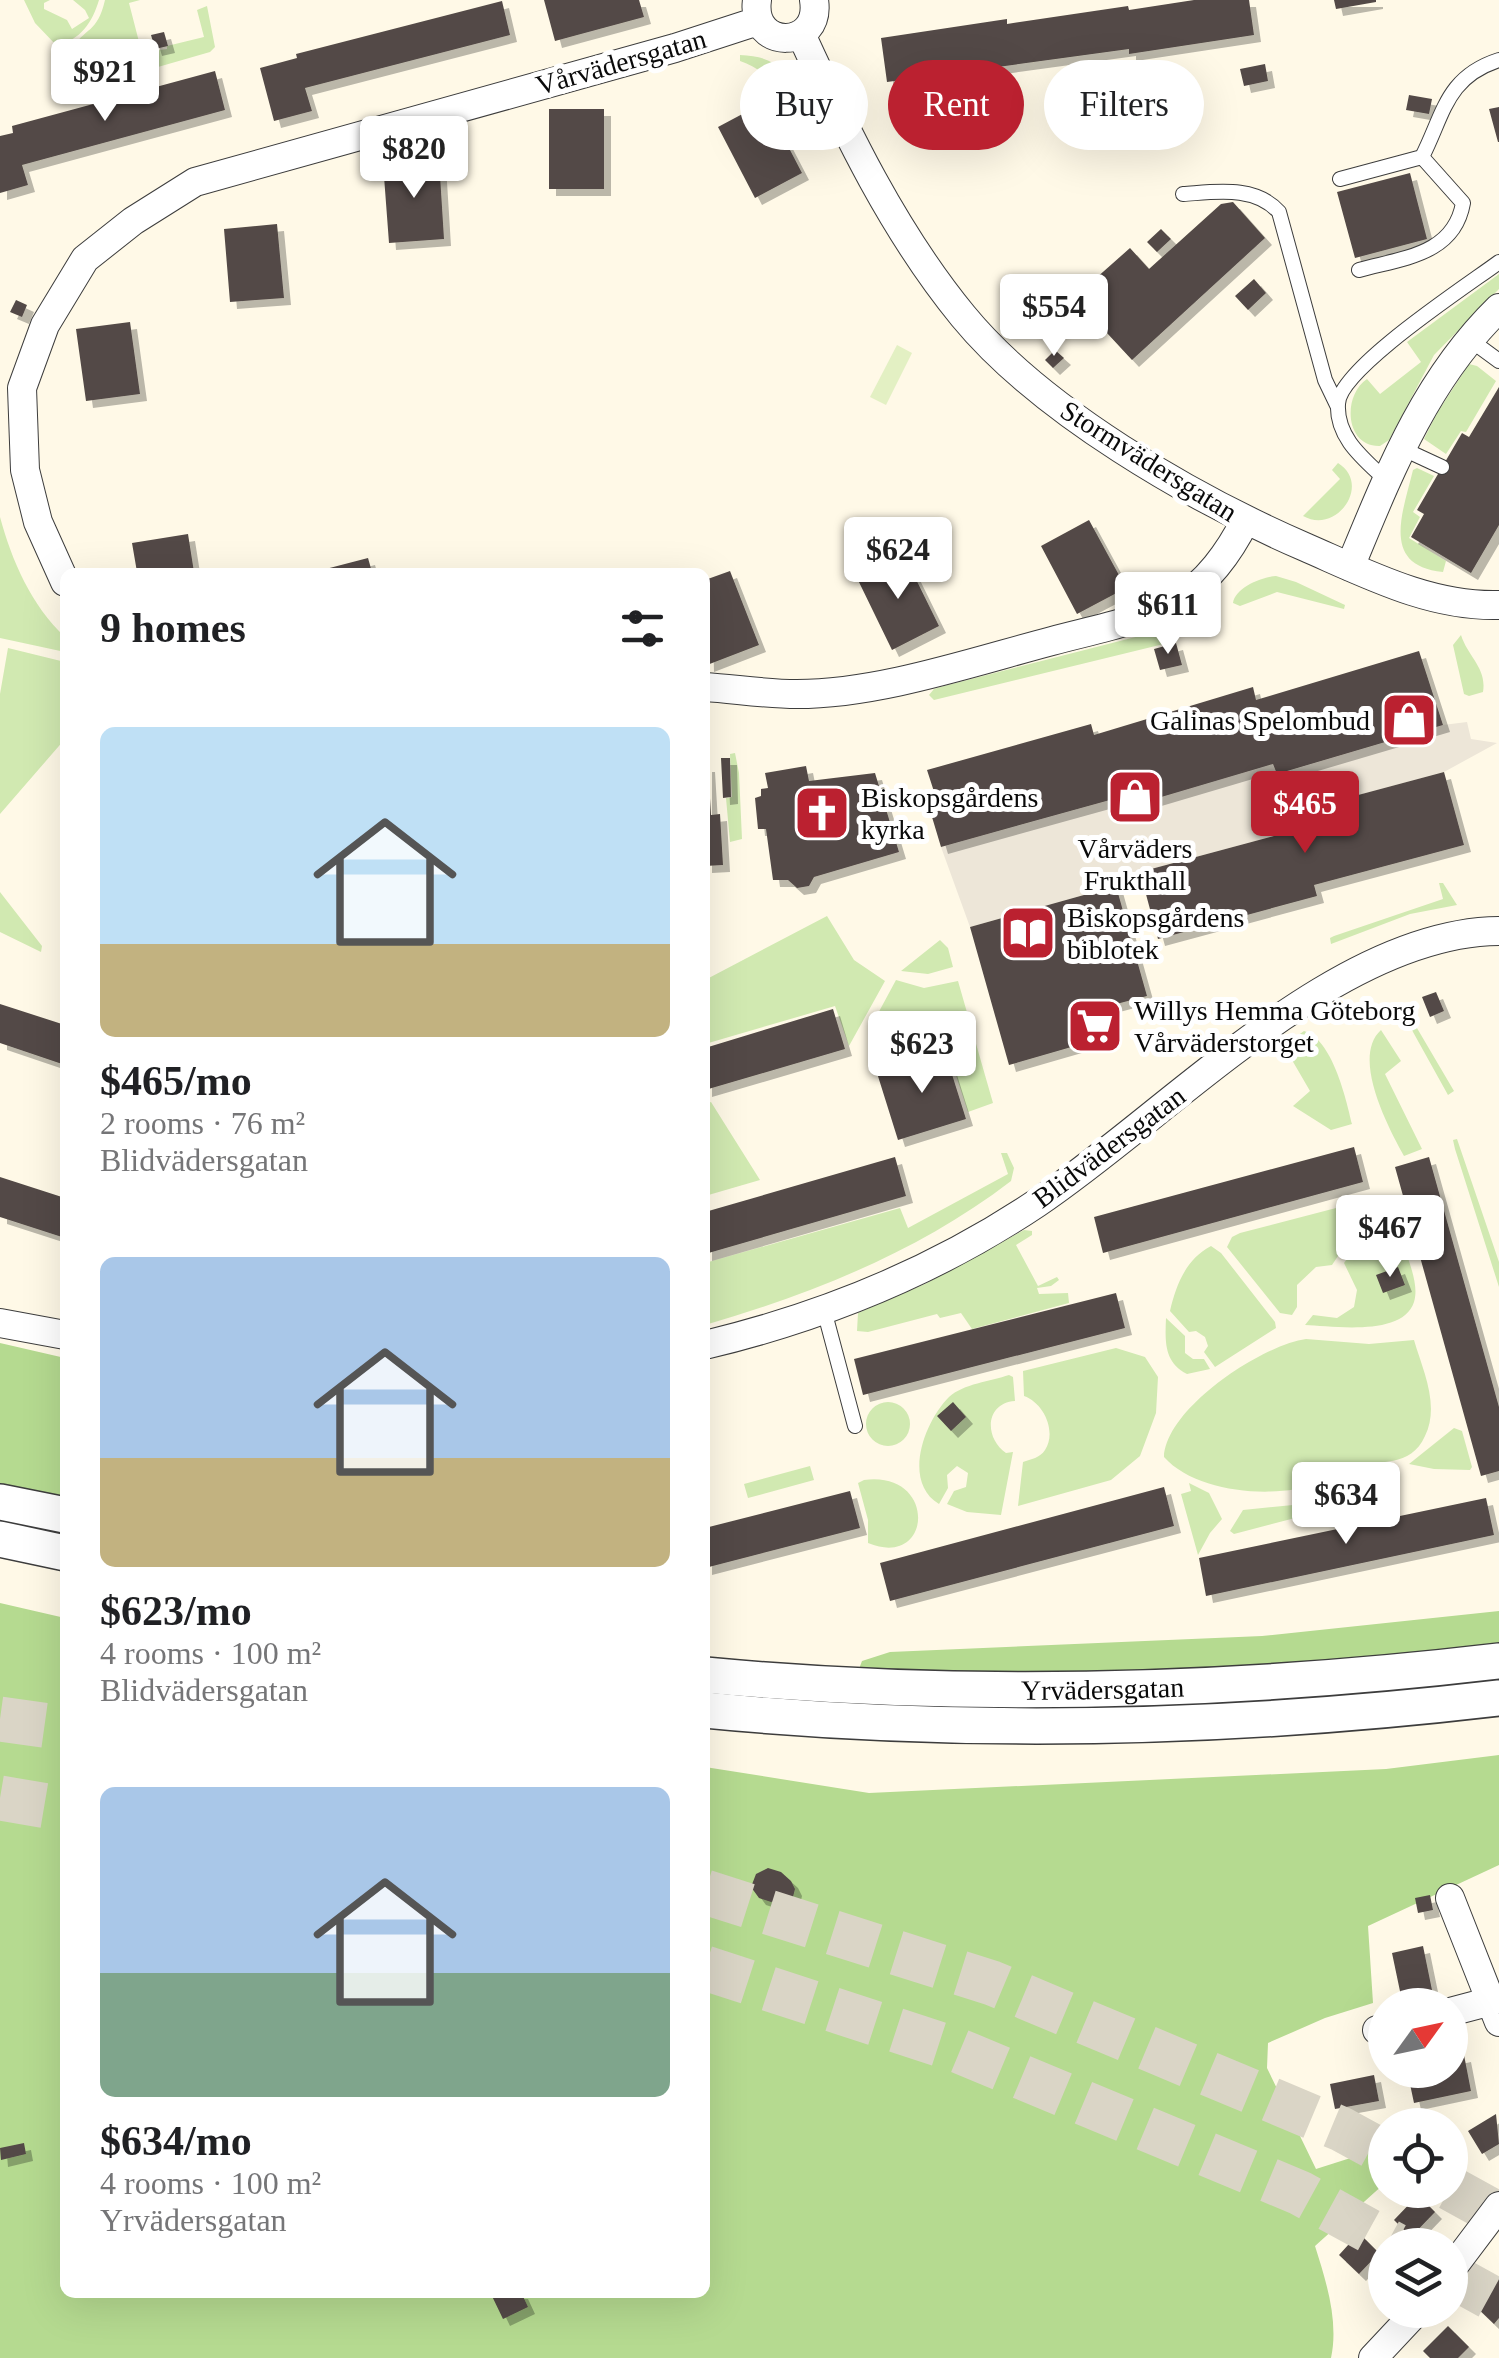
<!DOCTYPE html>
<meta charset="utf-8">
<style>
:root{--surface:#fff;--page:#f6f6f6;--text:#202124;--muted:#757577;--accent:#bb2130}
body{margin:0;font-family:Georgia,serif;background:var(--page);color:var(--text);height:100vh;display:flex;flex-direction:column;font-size:38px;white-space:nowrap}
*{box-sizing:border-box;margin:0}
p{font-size:32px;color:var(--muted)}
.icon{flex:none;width:55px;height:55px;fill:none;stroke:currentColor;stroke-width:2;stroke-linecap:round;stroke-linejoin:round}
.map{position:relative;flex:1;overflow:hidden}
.side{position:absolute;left:60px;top:568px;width:650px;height:1730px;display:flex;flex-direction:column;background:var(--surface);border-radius:15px;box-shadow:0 10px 40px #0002}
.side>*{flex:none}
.guide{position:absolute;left:740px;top:60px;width:608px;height:90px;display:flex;gap:20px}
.needle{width:65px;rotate:57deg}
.buttons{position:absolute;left:1368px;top:1988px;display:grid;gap:20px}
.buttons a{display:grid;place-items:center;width:100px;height:100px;border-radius:50%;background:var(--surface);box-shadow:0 10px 40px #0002;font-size:50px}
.price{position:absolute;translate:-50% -85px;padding:0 22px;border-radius:10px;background:#fff;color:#222;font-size:32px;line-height:65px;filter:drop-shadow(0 2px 5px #0008)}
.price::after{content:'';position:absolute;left:50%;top:60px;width:30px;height:22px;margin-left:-15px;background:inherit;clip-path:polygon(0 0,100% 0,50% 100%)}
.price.active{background:var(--accent);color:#fff}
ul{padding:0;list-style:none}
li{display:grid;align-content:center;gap:20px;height:530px;padding:0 40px}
li span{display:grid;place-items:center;height:310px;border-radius:15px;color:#555}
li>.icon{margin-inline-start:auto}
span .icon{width:180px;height:180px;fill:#fffc;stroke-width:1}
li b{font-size:42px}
h2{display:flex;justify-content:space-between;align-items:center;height:120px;padding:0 40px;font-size:42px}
.pill{padding:0 35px;border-radius:45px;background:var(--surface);box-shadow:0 10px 40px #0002;font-size:35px;line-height:90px}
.pill.active{background:var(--accent);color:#fff}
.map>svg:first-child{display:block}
.green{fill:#d1e9b1}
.forest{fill:#b5da90}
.pitch{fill:#e3f0c3}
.plaza{fill:#ede6d8}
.building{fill:#534a46;filter:url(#shadow)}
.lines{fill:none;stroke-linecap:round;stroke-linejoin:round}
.trunk-tunnel{stroke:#dad5c6;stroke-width:45;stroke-dasharray:45 22;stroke-linecap:butt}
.service-casing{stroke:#3d3d3d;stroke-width:16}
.minor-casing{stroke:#3d3d3d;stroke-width:30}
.tertiary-casing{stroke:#3d3d3d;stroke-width:38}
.service{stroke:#fff;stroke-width:14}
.minor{stroke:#fff;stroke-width:28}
.tertiary{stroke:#fff;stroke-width:35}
.labels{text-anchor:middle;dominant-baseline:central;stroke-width:10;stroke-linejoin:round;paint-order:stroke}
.street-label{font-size:28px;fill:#0a0a0a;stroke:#fff}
.poi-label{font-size:28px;fill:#0a0a0a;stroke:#fff;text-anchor:start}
</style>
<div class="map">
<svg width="1499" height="2358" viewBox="0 0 1499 2358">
<defs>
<filter id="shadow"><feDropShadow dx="7" dy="7" stdDeviation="0" flood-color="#0004"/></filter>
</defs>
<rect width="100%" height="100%" fill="#fff9e7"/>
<path class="green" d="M 24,0 L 50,0 L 44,3 L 44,9 L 67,20 L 72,29 L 89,18 L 85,10 L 73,0 L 99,0 C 92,23 81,39 57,46 L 35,23 Z
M 105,0 L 140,0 L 129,3 L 146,69 L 95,82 L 92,75 L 84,75 L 70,51 C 86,26 97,34 105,0 Z
M 207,6 L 215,47 L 210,52 L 151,69 L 146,52 L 167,49 L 167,46 L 204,37 L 197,10 Z
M 740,55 C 771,56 785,67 800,94 C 777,86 763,69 740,61 Z
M 1499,274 L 1499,289 L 1434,355 L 1389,440 L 1380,446 C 1345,447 1342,396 1367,379 L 1380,394 L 1421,362 L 1407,342 Z
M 1469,364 L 1477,366 L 1496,381 L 1466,432 L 1461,431 L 1446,454 L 1424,439 L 1437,413 Z
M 1338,463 C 1372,484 1337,535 1303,516 L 1340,479 L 1332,470 Z
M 1417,468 L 1434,476 L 1413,512 L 1420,517 L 1409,538 L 1446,561 L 1443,572 C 1380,566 1403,512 1413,470 Z
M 0,517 C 12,561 31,605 65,637 L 65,652 L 0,638 Z
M 1276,576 L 1296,582 L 1345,605 L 1344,609 L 1277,592 L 1240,606 L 1233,603 C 1235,588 1261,577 1276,576 Z
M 1163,630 L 1171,633 L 1176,641 L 934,700 L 929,695 L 934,689 L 944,686 Z
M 1461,635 C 1468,657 1487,668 1483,692 L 1469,696 L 1464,694 L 1453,645 Z
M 8,648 L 65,662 L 65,739 L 0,814 L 0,694 Z
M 735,753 L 739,773 L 742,839 L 730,842 L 726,798 L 732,797 L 730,754 Z
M 1439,883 L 1443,883 L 1457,905 L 1410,914 L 1331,944 L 1330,938 L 1334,936 L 1443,899 Z
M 0,892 L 42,946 L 41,952 L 0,932 Z
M 827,916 L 854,960 L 885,981 L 849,1046 L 835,1006 L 705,1044 L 705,980 Z
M 940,940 L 948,948 L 953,967 L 928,974 L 901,971 Z
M 896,980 L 924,988 L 958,981 L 993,1103 L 968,1112 L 947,1048 L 882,1068 L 878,1063 L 872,1064 L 868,1032 Z
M 1414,1023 L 1454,1091 L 1448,1095 L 1413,1032 L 1410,1025 Z
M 1381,1030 L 1401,1061 L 1385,1074 L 1422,1149 L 1404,1156 C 1388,1127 1351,1057 1381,1030 Z
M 1304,1031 C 1332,1039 1346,1098 1352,1124 L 1331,1130 L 1293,1106 L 1310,1091 L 1285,1048 L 1269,1056 Z
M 711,1102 L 760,1180 L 705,1196 L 705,1104 Z
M 1457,1139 L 1499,1262 L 1499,1287 L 1455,1149 L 1453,1140 Z
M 1001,1153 L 1007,1153 L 1014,1168 L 1011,1181 C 920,1251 814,1293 705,1325 L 705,1263 L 900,1208 L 908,1228 L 1008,1174 Z
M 1359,1202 L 1369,1207 L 1366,1214 L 1332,1265 L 1316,1267 L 1297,1285 L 1297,1307 L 1292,1315 L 1280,1313 L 1227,1247 L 1232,1237 L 1240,1233 Z
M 1381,1212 C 1398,1219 1400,1233 1405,1249 C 1410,1265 1419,1286 1414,1302 C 1403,1337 1332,1326 1305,1325 L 1313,1315 L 1337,1318 L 1354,1307 L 1357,1290 L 1344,1263 Z
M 1024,1230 L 1032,1231 L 1032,1235 L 1016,1245 L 1038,1286 L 1057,1277 L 1059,1280 L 1051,1286 L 1037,1288 L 1039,1294 L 1068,1293 L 1069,1303 L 972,1329 L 961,1313 L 940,1318 L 937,1314 L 868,1332 L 857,1331 L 858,1313 L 925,1284 Z
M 1211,1246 L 1221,1253 L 1275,1322 L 1276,1328 L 1215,1367 L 1204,1352 L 1208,1346 L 1205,1337 L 1196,1331 L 1189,1332 L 1170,1311 C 1176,1285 1186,1259 1211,1246 Z
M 1166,1318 L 1185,1336 L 1185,1353 L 1193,1359 L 1204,1359 L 1210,1369 L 1187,1374 C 1164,1362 1165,1342 1166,1318 Z
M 1306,1339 L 1369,1344 L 1414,1340 C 1423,1371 1440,1405 1425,1436 C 1410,1469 1380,1458 1352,1468 C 1340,1472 1329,1480 1317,1484 C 1273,1499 1196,1493 1164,1457 C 1166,1408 1262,1345 1306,1339 Z
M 1116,1348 L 1145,1357 L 1158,1377 L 1156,1413 L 1140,1456 L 1111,1480 L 1018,1506 L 1023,1462 C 1031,1459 1040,1458 1045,1450 C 1057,1432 1044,1403 1024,1396 L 1023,1371 Z
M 1009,1375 L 1013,1377 L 1015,1401 C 985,1403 984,1438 1006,1453 L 1013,1452 L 1001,1515 L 967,1512 L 947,1504 L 954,1491 L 966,1487 L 968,1473 L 957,1466 L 947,1475 L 948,1488 L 939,1504 C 902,1482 924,1422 949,1397 C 963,1384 991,1381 1009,1375 Z
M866 1424a22 22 0 1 1 44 0a22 22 0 1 1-44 0Z
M 1454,1428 L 1462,1431 L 1472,1467 L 1470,1470 L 1434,1469 L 1409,1464 Z
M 810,1466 L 814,1480 L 748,1498 L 744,1484 Z
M 864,1480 C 938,1470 933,1570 868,1543 L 868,1520 L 858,1483 Z
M 1189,1483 L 1209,1493 L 1222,1519 L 1210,1533 L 1198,1555 L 1181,1494 L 1191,1491 Z
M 1293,1505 L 1295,1518 L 1234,1534 L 1230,1531 L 1243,1510 Z"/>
<path class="forest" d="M 0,1343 L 65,1358 L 65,1496 L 0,1484 Z
M 0,1603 L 65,1618 L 65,2292 L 705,2292 L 705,1767 L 869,1793 L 1386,1769 L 1499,1755 L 1499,1865 L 1368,1926 L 1373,2003 L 1325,2018 L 1268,2043 L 1267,2068 L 1316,2169 L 1385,2147 L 1385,2183 L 1315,2246 C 1326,2281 1339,2321 1331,2358 L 0,2358 Z
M 1499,1611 L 1499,1644 C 1395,1656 1292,1667 1187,1672 C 1078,1678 968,1674 859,1669 L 862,1661 L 890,1652 L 1262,1636 Z"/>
<path class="pitch" d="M 897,345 L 912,353 L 886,405 L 870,397 Z"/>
<path class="plaza" d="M 1467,722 L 1471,739 L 1497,743 L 1444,772 L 1292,813 L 1296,830 L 1140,872 L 1116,886 L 970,927 L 941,847 L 1110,800 L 1273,764 L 1278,774 L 1443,725 Z"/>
<path class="building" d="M 544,0 L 639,0 L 644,17 L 555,41 Z
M 1194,0 L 1249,0 L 1254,35 L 1129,54 L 1129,49 L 887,82 L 881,38 L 1007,19 L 1007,24 L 1128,6 L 1129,10 Z
M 1334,0 L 1376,0 L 1376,2 L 1336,9 Z
M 502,1 L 510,35 L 305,88 L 312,111 L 274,121 L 260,68 L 297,58 L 296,54 Z
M 164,32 L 168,46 L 155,49 L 151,35 Z
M 1265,64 L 1268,81 L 1244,86 L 1240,69 Z
M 215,71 L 225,110 L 22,165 L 28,185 L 0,193 L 0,136 L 13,133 L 12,126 Z
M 1409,95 L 1432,99 L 1429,114 L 1406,110 Z
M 765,102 L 802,173 L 755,198 L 718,127 Z
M 1499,107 L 1499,142 L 1498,142 L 1489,109 Z
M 549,109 L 604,109 L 604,189 L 549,189 Z
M 439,159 L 444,239 L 389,243 L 383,163 Z
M 1410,173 L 1427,239 L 1355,258 L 1337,192 Z
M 1233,202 L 1265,238 L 1132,360 L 1095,320 L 1106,309 L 1086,287 L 1130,248 L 1149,269 L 1221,204 Z
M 277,224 L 284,298 L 230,302 L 224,229 Z
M 1161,229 L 1171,239 L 1157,252 L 1147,242 Z
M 1254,279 L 1266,293 L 1248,310 L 1235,296 Z
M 16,300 L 27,305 L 22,317 L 10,312 Z
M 130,322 L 140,394 L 86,401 L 76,329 Z
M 1055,350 L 1064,358 L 1053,368 L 1045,360 Z
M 1499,387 L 1499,525 L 1471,573 L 1411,537 L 1424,514 L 1417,510 L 1462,433 L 1469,437 Z
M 1089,520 L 1126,588 L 1077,614 L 1041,546 Z
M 188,534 L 194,572 L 137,572 L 132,543 Z
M 904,555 L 939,626 L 892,650 L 857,578 Z
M 368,558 L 372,572 L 318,572 L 318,571 Z
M 730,571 L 759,645 L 707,665 L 705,580 Z
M 1176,643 L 1182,665 L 1160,670 L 1154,649 Z
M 1419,651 L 1443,725 L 1277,774 L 1273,764 L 1114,811 L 1110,800 L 941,847 L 929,807 L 938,804 L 927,770 L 1091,724 L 1094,735 L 1253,687 L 1256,700 Z
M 721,758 L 730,758 L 731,797 L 723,798 Z
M 705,765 L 708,765 L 711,815 L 720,814 L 723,865 L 705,866 Z
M 806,766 L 809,781 L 875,773 L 899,852 L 814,877 L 809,886 L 797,888 L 788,880 L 773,880 L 766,829 L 758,829 L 755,798 L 761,796 L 761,789 L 768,788 L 765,773 Z
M 1444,772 L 1464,845 L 1314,885 L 1317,896 L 1158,939 L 1140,872 L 1296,830 L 1291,813 Z
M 1116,886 L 1147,996 L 1105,1007 L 1113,1035 L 1009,1065 L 970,927 Z
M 1436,992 L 1444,1011 L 1430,1017 L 1422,997 Z
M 0,1004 L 65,1025 L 65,1065 L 0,1043 Z
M 833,1009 L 845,1049 L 705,1090 L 705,1048 Z
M 945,1052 L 966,1119 L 898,1140 L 877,1073 Z
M 1354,1147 L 1363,1182 L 1103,1253 L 1094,1217 Z
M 895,1157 L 906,1196 L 705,1254 L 705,1212 Z
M 1429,1157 L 1499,1407 L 1499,1471 L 1481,1476 L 1395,1167 Z
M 0,1177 L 65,1198 L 65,1238 L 0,1217 Z
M 1398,1267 L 1405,1285 L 1383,1293 L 1376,1275 Z
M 1116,1293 L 1125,1328 L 863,1395 L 854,1359 Z
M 953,1402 L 966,1417 L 951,1431 L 937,1416 Z
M 1164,1487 L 1174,1526 L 890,1601 L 880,1563 Z
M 850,1491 L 860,1528 L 705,1568 L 705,1528 Z
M 1486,1498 L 1494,1535 L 1206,1596 L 1199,1558 Z
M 768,1868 L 781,1872 L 791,1881 L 795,1889 L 793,1897 L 771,1902 L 759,1898 L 751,1887 L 756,1874 Z
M 1430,1895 L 1433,1910 L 1418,1913 L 1415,1898 Z
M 1423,1946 L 1432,1990 L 1401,1996 L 1392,1953 Z
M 1464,2055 L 1471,2091 L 1414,2103 L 1407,2070 L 1450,2070 L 1450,2058 Z
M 1374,2075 L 1379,2101 L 1335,2109 L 1330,2084 Z
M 1496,2114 L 1499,2144 L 1482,2154 L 1468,2131 Z
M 24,2143 L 26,2154 L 1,2160 L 0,2148 Z
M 1418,2195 L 1435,2212 L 1411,2237 L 1394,2220 Z
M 1359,2233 L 1379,2253 L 1359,2274 L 1339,2255 Z
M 1495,2275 L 1499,2279 L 1499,2318 L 1494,2324 L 1470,2301 Z
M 494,2292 L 521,2292 L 528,2307 L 503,2319 L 491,2294 Z
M 1448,2326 L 1469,2347 L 1458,2358 L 1430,2358 L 1423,2351 Z"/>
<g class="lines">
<path class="trunk-tunnel" d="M 0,1719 L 65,1728
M 0,1798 L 65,1809
M 705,1892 L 992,1983 L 1341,2129 L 1385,2153
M 705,1968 L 957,2050 L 1300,2193 L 1395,2245
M 1450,2188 L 1499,2215
M 1450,2275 L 1499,2302"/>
<g class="service-casing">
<path id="service" d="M 1422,157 C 1444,114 1446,77 1499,60
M 1340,179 L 1422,157 L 1463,203 C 1454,255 1402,258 1359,270
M 1183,194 C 1215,192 1255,185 1279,212 L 1325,380 L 1337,405
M 1469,339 L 1499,361
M 1401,448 L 1442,467
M 1386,480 C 1364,459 1336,438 1338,404 C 1339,369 1468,285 1499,262
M 824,1310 L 855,1426"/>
</g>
<g class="minor-casing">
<path id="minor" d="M 757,0 C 750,51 822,50 814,0
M 801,34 C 846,132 894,232 963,316 C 1041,411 1192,498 1305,547 C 1367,574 1430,607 1499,605
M 1350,567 C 1389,473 1425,380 1499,308
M 65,582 L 38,522 L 25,470 L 22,388 L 45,325 L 85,259 L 133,221 L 195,182 L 675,48 L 758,21
M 705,687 C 735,689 766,694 797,694 C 879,694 972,662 1052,641 C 1092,630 1139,622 1176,601 C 1206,585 1230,551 1245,521
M 0,1323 L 65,1335
M 705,1345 C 822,1317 937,1270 1037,1203 C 1167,1116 1337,932 1499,931
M 1450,1898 L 1499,2022
M 1450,2012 L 1499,1999
M 1377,2030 L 1385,2028
M 1450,2271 L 1499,2206
M 1373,2358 L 1418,2310"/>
</g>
<g class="tertiary-casing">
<g id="tertiary">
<path d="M 0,1502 L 65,1515"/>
<path d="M 0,1539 L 65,1553"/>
<path id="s1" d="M 705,1675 C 970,1700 1235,1692 1499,1661"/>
<path d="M 705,1710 C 970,1736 1235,1729 1499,1698"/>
</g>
</g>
<use href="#service" class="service"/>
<use href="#minor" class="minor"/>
<use href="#tertiary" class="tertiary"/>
</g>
<defs>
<g id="shop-square" transform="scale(2.875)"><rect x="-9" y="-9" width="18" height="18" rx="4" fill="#bb2130" stroke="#fff"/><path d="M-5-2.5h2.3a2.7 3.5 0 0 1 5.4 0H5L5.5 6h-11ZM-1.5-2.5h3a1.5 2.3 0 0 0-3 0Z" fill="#fff"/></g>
<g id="church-square" transform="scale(2.875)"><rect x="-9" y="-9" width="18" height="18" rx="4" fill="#bb2130" stroke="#fff"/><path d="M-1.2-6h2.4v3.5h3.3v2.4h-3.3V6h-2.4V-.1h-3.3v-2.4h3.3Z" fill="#fff"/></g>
<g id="library-square" transform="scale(2.875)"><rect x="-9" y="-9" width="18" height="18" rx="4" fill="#bb2130" stroke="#fff"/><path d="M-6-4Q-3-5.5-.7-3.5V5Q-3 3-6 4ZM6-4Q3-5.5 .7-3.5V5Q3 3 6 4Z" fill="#fff"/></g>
<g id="supermarket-square" transform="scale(2.875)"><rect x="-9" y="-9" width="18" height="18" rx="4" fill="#bb2130" stroke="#fff"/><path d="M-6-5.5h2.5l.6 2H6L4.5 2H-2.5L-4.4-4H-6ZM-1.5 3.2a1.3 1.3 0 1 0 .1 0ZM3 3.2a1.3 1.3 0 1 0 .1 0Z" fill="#fff"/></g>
</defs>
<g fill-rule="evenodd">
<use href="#shop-square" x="1409" y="720"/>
<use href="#shop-square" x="1135" y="797"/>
<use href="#church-square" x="822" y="813"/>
<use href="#library-square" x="1028" y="933"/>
<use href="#supermarket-square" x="1095" y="1026"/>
</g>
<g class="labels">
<g class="street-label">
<text transform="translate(621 62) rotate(-16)">Vårvädersgatan</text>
<text transform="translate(1149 461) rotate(32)">Stormvädersgatan</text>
<text transform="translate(1109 1147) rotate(-37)">Blidvädersgatan</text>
<text stroke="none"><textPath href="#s1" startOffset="398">Yrvädersgatan</textPath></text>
</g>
<g class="poi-label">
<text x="1370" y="720" text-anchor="end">Galinas Spelombud</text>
<text x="861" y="797">Biskopsgårdens<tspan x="861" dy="32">kyrka</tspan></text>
<text x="1135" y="848" text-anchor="middle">Vårväders<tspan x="1135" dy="32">Frukthall</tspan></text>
<text x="1067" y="917">Biskopsgårdens<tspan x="1067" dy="32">biblotek</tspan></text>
<text x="1134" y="1010">Willys Hemma Göteborg<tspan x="1134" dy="32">Vårväderstorget</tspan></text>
</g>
</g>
</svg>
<div class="buttons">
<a><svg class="needle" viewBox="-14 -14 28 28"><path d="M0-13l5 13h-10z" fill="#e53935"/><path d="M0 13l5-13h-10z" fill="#757577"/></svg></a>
<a><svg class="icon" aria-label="locate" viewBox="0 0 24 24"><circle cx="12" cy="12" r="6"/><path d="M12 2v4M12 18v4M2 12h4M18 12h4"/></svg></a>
<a><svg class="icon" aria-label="layers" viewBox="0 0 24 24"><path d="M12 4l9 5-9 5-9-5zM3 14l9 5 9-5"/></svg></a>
</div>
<b class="price" style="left:105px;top:124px">$921</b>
<b class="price" style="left:414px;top:201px">$820</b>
<b class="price" style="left:1054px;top:359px">$554</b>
<b class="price" style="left:898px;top:602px">$624</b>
<b class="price" style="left:1168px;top:657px">$611</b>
<b class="price active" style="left:1305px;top:856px">$465</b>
<b class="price" style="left:922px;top:1096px">$623</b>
<b class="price" style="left:1390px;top:1280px">$467</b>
<b class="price" style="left:1346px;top:1547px">$634</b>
<div class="guide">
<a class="pill">Buy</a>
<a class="pill active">Rent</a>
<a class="pill">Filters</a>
</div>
<section class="side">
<h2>9 homes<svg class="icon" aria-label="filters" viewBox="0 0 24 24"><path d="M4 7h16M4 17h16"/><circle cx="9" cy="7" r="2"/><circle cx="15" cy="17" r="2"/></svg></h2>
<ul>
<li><span style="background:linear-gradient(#bfe0f5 70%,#c2b280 0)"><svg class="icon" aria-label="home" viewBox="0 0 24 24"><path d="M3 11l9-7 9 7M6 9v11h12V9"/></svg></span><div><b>$465/mo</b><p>2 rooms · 76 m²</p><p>Blidvädersgatan</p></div></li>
<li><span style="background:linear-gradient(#a9c7e8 65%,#c2b280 0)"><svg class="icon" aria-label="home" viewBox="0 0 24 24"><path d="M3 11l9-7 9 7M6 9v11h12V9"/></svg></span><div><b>$623/mo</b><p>4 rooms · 100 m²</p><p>Blidvädersgatan</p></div></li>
<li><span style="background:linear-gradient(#a9c7e8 60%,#7fa58c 0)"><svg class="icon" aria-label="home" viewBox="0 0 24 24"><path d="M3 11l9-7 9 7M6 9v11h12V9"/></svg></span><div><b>$634/mo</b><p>4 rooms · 100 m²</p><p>Yrvädersgatan</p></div></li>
</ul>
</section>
</div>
